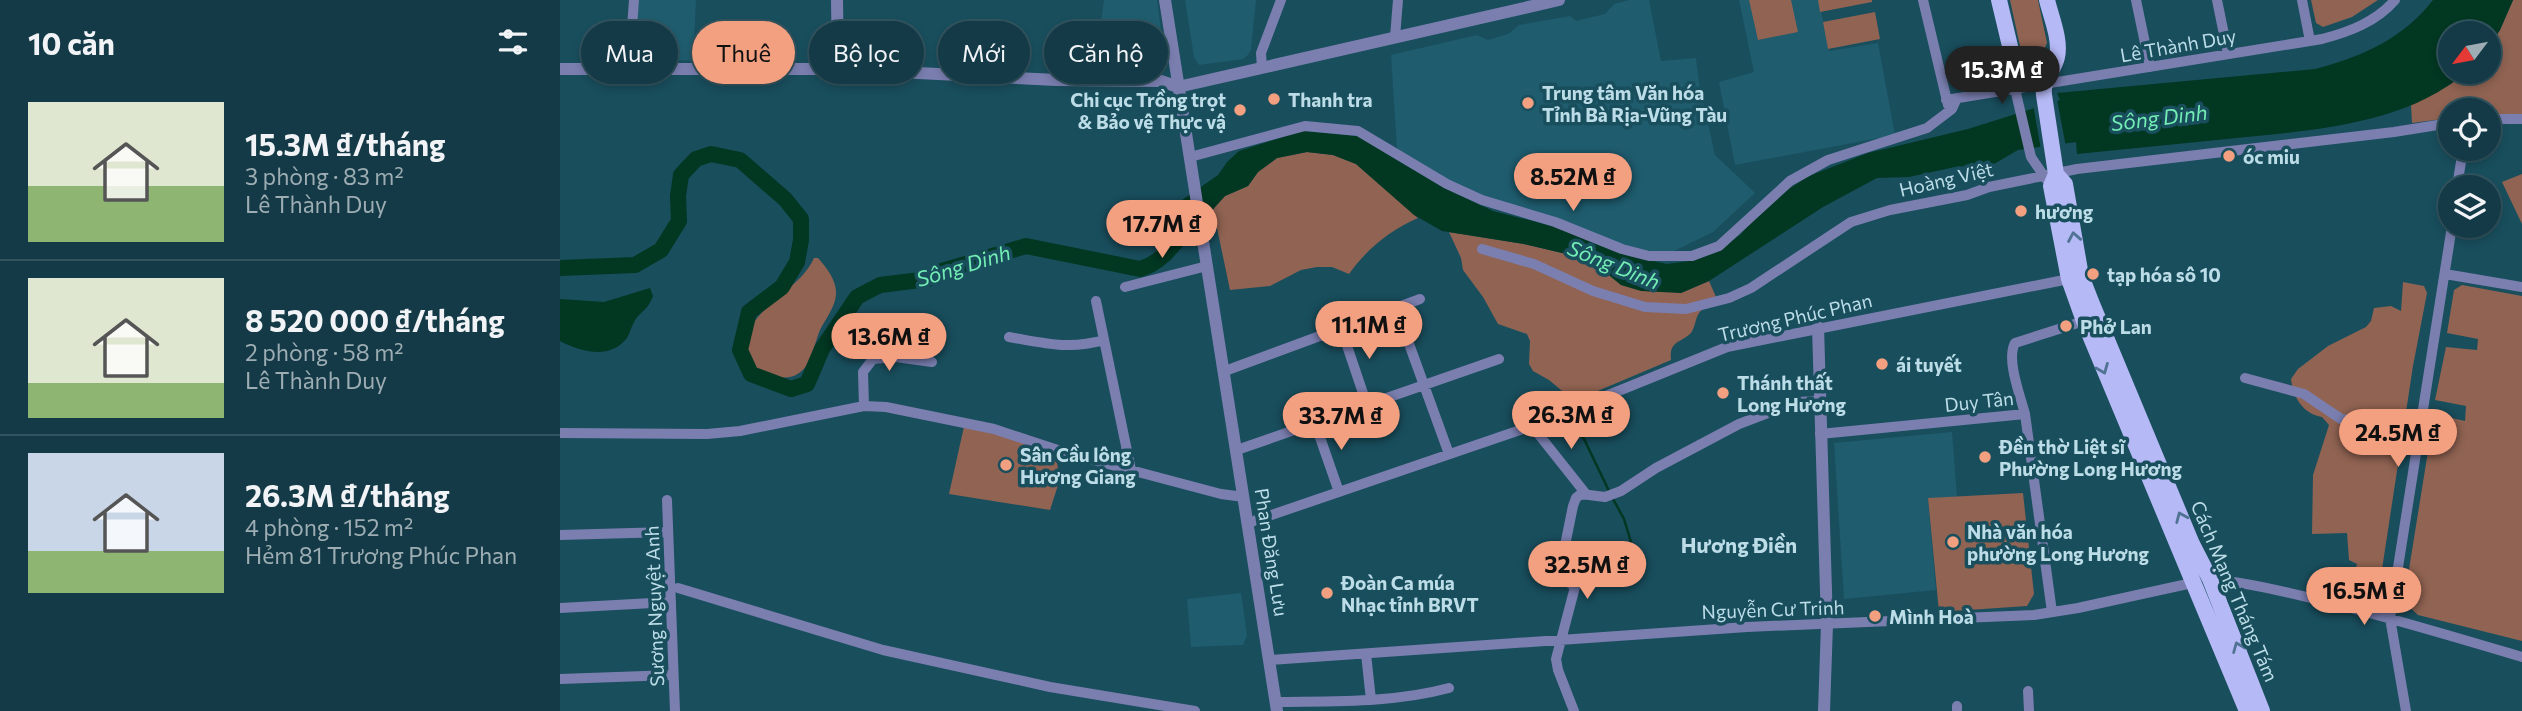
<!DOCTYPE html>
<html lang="vi">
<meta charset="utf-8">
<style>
:root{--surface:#133a46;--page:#204551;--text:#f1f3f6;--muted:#9dadb3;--line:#32545f;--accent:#f3a081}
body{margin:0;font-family:Commissioner,sans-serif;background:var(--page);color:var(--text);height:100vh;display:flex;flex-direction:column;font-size:26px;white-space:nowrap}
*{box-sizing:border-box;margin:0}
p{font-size:23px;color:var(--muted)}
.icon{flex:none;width:38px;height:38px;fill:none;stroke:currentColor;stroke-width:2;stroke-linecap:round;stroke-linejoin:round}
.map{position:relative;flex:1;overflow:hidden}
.details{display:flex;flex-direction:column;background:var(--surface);width:560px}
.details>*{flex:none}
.guide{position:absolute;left:21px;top:21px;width:665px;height:63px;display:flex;gap:14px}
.needle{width:46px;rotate:238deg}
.tools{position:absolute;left:1878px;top:21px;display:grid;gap:14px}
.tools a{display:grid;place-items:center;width:63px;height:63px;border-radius:50%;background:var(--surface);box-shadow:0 4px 10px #0003,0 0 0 2px var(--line);font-size:35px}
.price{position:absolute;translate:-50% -60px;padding:0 16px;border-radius:24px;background:var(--accent);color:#111;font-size:23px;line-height:46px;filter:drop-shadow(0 2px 4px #0008)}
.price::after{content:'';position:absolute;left:50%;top:42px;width:21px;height:16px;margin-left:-10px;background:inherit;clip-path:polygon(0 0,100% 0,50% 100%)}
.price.on{background:#222;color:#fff}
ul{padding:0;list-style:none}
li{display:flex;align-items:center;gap:21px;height:175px;padding:0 28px}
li+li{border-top:2px solid var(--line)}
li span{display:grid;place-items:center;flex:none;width:196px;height:140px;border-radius:0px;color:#555}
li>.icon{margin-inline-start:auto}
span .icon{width:84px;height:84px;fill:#fffc;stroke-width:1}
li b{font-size:30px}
h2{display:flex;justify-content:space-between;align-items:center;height:84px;padding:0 28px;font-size:30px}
.pill{padding:0 24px;border-radius:32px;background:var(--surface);box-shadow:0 4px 10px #0003,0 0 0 2px var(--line);font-size:24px;line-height:63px}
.pill.on{background:var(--accent);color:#111}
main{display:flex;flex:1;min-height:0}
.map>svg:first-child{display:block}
.built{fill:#1e5c6e}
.green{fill:#906352}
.water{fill:#023722}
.pier{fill:#194e5d}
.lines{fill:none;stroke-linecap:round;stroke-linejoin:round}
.stream{stroke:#023722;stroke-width:2.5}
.river{stroke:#023722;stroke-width:16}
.minor{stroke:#7b7fb0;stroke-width:10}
.tertiary{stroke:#7b7fb0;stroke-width:12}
.primary{stroke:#b5b9f6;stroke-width:16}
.oneway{stroke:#507393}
.poi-dot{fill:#f3a081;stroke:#194e5d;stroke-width:2.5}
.labels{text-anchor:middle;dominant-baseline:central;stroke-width:7;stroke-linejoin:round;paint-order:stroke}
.street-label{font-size:19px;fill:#bcdde8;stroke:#194e5d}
.poi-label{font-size:19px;font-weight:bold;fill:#bcdde8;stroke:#194e5d;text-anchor:start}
.water-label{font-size:21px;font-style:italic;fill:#73edb4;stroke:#194e5d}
.neighbourhood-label{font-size:21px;font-weight:bold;fill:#bcdde8;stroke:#194e5d}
</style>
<main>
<section class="details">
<h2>10 căn<svg class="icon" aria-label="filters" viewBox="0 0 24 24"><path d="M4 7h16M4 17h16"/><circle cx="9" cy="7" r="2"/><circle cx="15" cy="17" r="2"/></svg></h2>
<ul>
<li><span style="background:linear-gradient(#dfe7d0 60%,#8fb573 0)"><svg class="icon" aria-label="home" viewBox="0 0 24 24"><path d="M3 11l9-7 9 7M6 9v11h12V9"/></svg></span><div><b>15.3M ₫/tháng</b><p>3 phòng · 83 m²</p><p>Lê Thành Duy</p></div></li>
<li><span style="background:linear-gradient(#dfe7d0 75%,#8fb573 0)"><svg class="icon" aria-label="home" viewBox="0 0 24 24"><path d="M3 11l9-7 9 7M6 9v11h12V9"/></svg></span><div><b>8 520 000 ₫/tháng</b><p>2 phòng · 58 m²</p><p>Lê Thành Duy</p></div></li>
<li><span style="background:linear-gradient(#c9d6e8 70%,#8fb573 0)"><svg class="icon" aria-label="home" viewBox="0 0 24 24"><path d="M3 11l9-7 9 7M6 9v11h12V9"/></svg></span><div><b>26.3M ₫/tháng</b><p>4 phòng · 152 m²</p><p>Hẻm 81 Trương Phúc Phan</p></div></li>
</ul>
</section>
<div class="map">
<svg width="1962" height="711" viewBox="0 0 1962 711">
<rect width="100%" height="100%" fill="#194e5d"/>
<path class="built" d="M 77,0 L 136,0 L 133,61 L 74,58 Z
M 544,0 L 597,0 L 602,37 L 539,37 Z
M 625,0 L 696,0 L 691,50 L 687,56 L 683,59 L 639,65 L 634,57 Z
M 1069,0 L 1089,0 L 1101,61 L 1136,58 L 1139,83 L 1155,155 L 1195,193 L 1153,232 L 1110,253 L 1080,250 L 904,189 L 837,151 L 831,55 L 917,35 L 928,40 L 948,34 L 959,25 L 1010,16 L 1016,21 L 1045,14 L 1054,4 Z
M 1179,0 L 1259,0 L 1269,51 L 1318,43 L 1335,135 L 1175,165 L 1159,82 L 1194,72 Z
M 1392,432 L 1397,497 L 1368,499 L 1376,590 L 1284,599 L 1274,443 Z
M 681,593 L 687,635 L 683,645 L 631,647 L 627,599 Z"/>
<path class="green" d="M 1189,0 L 1231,0 L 1238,32 L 1198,40 Z
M 1258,0 L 1312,0 L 1312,2 L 1260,12 Z
M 1450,0 L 1478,0 L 1487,43 L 1483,52 L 1467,54 L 1460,46 Z
M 1751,0 L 1818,0 L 1792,17 L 1763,27 L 1756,23 Z
M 1953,0 L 1962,0 L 1962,115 L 1929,114 L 1928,110 L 1890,110 L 1890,118 L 1852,123 L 1851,105 L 1891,84 L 1906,72 L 1928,72 L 1929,46 L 1940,30 Z
M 1315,12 L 1320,39 L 1268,49 L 1263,22 Z
M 747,152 L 773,155 L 796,164 L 858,218 C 830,230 807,249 789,274 L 772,267 L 757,267 L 741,270 L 710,286 L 670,290 L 653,209 L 665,196 L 688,186 L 698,172 L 717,158 Z
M 1962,174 L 1962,224 L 1942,182 Z
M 889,232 L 964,244 L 1019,257 L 1038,266 L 1061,285 L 1121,293 L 1149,281 L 1156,297 C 1152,305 1144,306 1139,313 C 1135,319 1135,329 1130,334 C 1119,343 1109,342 1111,360 L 1014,401 L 989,380 L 973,371 L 969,364 L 970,341 L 967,334 L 938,324 L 923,297 L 903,270 L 901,258 Z
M 254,258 L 258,258 C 266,267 275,278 276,291 C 277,305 266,318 260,330 C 255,342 253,355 246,366 C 245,368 241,372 239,373 C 232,378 226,378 218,377 C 196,377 180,365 186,340 C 195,304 239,291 254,258 Z
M 1843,282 L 1864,286 L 1867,293 L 1853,366 L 1819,589 L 1815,596 L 1806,601 L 1789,595 L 1797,564 L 1789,560 L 1787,533 L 1752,534 L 1753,475 L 1769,425 L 1762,417 C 1743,414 1733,397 1731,379 L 1738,369 L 1768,346 L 1806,327 L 1811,321 L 1814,308 L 1831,306 L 1841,311 Z
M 1902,285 L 1962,296 L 1962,641 L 1858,615 L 1846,604 L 1845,594 L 1874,414 L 1905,421 L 1906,406 L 1875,400 L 1886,347 L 1917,350 L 1918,339 L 1887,333 L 1894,290 Z
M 405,422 L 495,452 L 500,479 L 490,510 L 389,494 Z
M 1463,493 L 1474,594 L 1467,606 L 1379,612 L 1368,498 Z"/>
<path class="water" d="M 1873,0 L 1953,0 L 1940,30 L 1929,46 L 1928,33 L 1890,33 L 1890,72 L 1906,72 C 1845,126 1745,131 1667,139 C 1617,144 1567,149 1517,154 L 1516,142 L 1458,150 L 1434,164 L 1395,167 L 1349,177 L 1317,178 L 1263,207 L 1149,281 L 1121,293 L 1081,291 L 1061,285 L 1038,266 L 1019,257 L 964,244 L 882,231 L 854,215 L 796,164 L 773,155 L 747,152 L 717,158 L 698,172 L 688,186 L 665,196 L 627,238 L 610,234 L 605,218 L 612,207 L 658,175 L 667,162 L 679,151 L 742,131 L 797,136 L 882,187 L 933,211 L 996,227 L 1065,255 L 1107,264 L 1129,261 L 1159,250 L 1180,235 L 1212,200 L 1249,176 L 1308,153 L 1408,129 L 1500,100 L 1497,93 L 1755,69 C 1801,57 1843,39 1873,0 Z
M 90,288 L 93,296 C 87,312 81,310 74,322 C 71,327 70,333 67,338 C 50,360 21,352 0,341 L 0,299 L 44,302 Z"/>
<path class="pier" d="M 1494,94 L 1496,94 L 1506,147 L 1481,150 L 1473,104 L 1495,98 Z"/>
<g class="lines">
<path class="stream" d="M 1012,420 L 1025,441 L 1049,491
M 1052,497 L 1064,519 L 1071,542"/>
<path class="river" d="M 0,268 L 75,265 L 101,250 L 119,221 L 118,196 L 121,175 L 136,159 L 151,154 L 180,160 L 225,199 L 241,219 L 241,240 L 237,262 L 222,287 L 189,312 L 180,350 L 191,374 L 231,389 L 247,384 L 262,349 L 297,297 L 320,285 L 368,279 L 382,271 L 466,246 L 580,269 C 604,263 617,239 633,220"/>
<path class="minor" d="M 1363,0 L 1388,105
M 1576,0 L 1590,67
M 1657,0 L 1668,54
M 1742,0 L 1750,41
M 835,37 L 838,0
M 1454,63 L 1455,89 L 1471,157 L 1486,179
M 702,68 L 701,53 L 721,0
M 69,70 L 74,0
M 1386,100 L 1762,39 C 1789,32 1816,22 1835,0
M 1928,119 L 1962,119
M 630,157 L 745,126 L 798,131 L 887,184 L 922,200 L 995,222 L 1062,249 L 1089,256 L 1132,256 L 1159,246 L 1230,181 L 1268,160 L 1367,128 L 1392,109 L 1397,98
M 1897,187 L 1903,149
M 922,249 L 974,264 L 1033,291 L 1085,307 L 1126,309 L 1169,298 L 1191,288 L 1291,222 L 1330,210 L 1407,195 L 1429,187 L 1517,169 L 1834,132 L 1890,123
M 1885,274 L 1962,287
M 565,287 L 647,266
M 536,301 L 571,470
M 836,308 L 889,454
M 781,328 L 807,405
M 449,337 C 484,343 509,350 544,340
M 665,371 L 860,299
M 1685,378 L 1744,394 L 1781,419 L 1861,421
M 304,406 L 303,372 L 313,359 L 336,357 L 372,362
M 1465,414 C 1460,395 1446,359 1455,343 L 1524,321
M 755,423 L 779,492
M 972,426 L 1026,494
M 0,433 L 147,434 L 180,431 L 304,406 L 326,407 L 434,429 L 510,454 L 661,494 L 684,497
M 1260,434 L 1465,414 L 1492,612
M 677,450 L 939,359
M 107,500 L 115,711
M 688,523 L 972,426 L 1167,347 L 1514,278
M 0,535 L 108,532
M 1650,579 C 1691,583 1730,593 1771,603 C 1835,619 1898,638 1962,657
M 118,588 L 323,650 L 490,687 L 635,711
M 0,608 L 111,602
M 806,654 L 811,700
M 710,660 L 1187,627 L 1474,615 L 1518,608 L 1632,583
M 0,679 L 113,675
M 1468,691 L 1469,711
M 716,702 C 774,701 833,703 889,688
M 1014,711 L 998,670 L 996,659 L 1015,587 L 1002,577 L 1000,570 L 1013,506 L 1016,498 L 1021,494 L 1045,497 L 1061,491 L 1096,468 L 1179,424 L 1237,402 L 1259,401
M 1397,711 L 1397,706
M 1846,711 L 1830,618 L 1892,226"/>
<path class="tertiary" d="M 277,0 L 278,69
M 605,0 L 717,711
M 0,69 L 278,69 L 496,80 L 601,81 L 618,87 L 999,0
M 1258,327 L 1267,624 L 1264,711"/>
<path class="primary" d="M 1439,0 L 1454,63 L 1483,86
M 1487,0 C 1491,17 1501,40 1497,57 C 1494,71 1482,80 1484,95 L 1496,174 L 1505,184 L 1521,276 L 1532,304 L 1632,544 L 1650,579 L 1702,711
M 1496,174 L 1491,186 L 1509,279 L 1524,321 L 1687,711"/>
</g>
<defs><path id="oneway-chevron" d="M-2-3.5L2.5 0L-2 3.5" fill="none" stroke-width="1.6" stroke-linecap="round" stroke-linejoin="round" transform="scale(1.75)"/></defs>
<g class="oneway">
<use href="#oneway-chevron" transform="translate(1514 237) rotate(-100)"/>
<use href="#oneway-chevron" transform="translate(1543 369) rotate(68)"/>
<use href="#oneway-chevron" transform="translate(1621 517) rotate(-113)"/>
<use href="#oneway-chevron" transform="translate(1678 647) rotate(-112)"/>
</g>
<g class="poi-dot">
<circle cx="714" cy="99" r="7"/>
<circle cx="968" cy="103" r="7"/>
<circle cx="680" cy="110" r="7"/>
<circle cx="1669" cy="156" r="7"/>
<circle cx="1461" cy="211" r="7"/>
<circle cx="1533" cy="274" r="7"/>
<circle cx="1506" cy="326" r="7"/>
<circle cx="1322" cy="364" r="7"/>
<circle cx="1163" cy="393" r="7"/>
<circle cx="1425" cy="457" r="7"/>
<circle cx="446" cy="465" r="7"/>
<circle cx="1393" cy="542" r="7"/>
<circle cx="767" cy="593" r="7"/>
<circle cx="1315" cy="616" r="7"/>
</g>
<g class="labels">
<g class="street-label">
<text transform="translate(1618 45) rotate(-10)">Lê Thành Duy</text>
<text transform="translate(1386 179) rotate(-13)">Hoàng Việt</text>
<text transform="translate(1235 317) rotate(-13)">Trương Phúc Phan</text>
<text transform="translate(1419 401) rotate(-6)">Duy Tân</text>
<text transform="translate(712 552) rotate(81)">Phan Đăng Lưu</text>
<text transform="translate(1675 591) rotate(67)">Cách Mạng Tháng Tám</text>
<text transform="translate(94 606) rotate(-92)">Sương Nguyệt Anh</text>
<text transform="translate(1213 609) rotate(-2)">Nguyễn Cư Trinh</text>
</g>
<g class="poi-label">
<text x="982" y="92">Trung tâm Văn hóa<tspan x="982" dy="22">Tỉnh Bà Rịa-Vũng Tàu</tspan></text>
<text x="666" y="99" text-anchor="end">Chi cục Trồng trọt<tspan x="666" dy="22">&amp; Bảo vệ Thực vậ</tspan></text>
<text x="728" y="99">Thanh tra</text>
<text x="1683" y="156">óc miu</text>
<text x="1475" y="211">hương</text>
<text x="1547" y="274">tạp hóa sô 10</text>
<text x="1520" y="326">Phở Lan</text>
<text x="1336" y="364">ái tuyết</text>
<text x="1177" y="382">Thánh thất<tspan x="1177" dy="22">Long Hương</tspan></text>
<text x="1439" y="446">Đền thờ Liệt sĩ<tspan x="1439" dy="22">Phường Long Hương</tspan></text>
<text x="460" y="454">Sân Cầu lông<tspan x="460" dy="22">Hương Giang</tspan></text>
<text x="1407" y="531">Nhà văn hóa<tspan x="1407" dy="22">phường Long Hương</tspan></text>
<text x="781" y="582">Đoàn Ca múa<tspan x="781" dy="22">Nhạc tỉnh BRVT</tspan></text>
<text x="1329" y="616">Mình Hoà</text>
</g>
<g class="water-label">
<text transform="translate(1599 117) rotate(-7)">Sông Dinh</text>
<text transform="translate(1054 264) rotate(22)">Sông Dinh</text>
<text transform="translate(403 265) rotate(-17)">Sông Dinh</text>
</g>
<g class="neighbourhood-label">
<text x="1179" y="544">Hương Điền</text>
</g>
</g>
</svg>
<div class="tools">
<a><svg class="needle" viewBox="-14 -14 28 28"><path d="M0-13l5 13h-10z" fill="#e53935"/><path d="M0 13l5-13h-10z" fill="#9dadb3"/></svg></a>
<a><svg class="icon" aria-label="locate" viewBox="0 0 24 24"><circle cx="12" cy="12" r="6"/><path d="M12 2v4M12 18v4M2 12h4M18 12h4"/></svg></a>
<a><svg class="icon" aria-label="layers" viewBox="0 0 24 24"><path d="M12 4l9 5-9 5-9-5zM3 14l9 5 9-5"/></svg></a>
</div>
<b class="price on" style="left:1442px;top:106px">15.3M ₫</b>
<b class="price" style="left:1013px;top:213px">8.52M ₫</b>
<b class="price" style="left:602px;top:260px">17.7M ₫</b>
<b class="price" style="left:809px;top:361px">11.1M ₫</b>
<b class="price" style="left:329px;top:373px">13.6M ₫</b>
<b class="price" style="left:1011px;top:451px">26.3M ₫</b>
<b class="price" style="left:781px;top:452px">33.7M ₫</b>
<b class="price" style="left:1838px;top:469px">24.5M ₫</b>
<b class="price" style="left:1027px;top:601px">32.5M ₫</b>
<b class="price" style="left:1804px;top:627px">16.5M ₫</b>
<div class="guide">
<a class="pill">Mua</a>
<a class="pill on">Thuê</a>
<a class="pill">Bộ lọc</a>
<a class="pill">Mới</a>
<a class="pill">Căn hộ</a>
</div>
</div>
</main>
